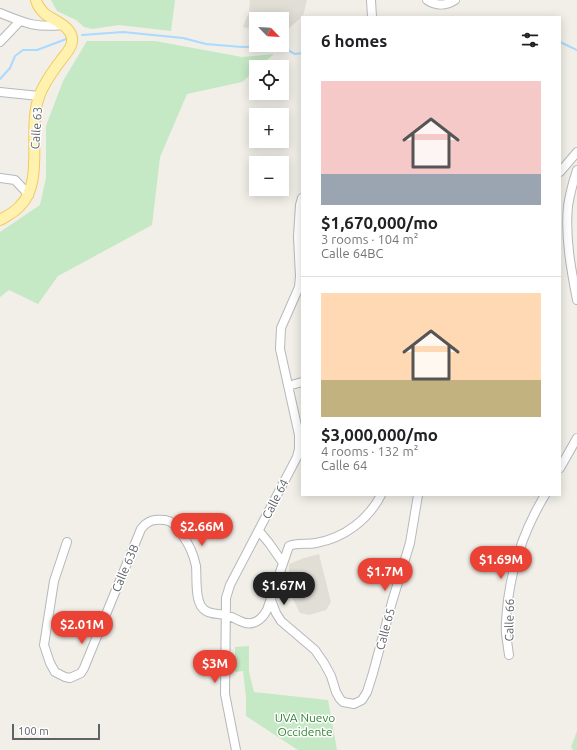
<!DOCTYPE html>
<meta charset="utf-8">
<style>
:root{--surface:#fff;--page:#f2f2f2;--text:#202124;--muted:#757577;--line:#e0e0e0;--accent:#ea4335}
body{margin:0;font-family:Ubuntu,sans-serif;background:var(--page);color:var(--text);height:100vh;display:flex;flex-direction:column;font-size:15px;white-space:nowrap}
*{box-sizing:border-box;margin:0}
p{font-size:13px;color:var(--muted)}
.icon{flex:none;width:22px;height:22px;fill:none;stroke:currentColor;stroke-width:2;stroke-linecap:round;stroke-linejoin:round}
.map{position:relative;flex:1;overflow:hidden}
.sheet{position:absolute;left:301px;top:16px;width:260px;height:480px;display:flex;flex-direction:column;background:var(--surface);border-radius:0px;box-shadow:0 2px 10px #0003}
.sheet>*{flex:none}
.needle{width:26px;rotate:115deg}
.buttons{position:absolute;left:249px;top:12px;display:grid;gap:8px}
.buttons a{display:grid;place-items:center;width:40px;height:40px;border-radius:0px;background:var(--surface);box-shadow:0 2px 10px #0003;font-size:20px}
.scale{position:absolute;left:12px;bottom:10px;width:88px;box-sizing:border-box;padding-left:4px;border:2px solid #5f6368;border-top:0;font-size:11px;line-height:14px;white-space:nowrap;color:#5f6368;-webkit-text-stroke:3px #fff;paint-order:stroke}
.price{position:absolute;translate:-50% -34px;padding:0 9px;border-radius:14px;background:var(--accent);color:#fff;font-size:13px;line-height:26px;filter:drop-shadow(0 1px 2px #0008)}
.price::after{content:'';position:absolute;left:50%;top:24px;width:12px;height:9px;margin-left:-6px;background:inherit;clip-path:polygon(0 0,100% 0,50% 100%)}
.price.current{background:#222;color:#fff}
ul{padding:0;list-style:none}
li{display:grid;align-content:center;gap:8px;height:212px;padding:0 20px}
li+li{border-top:1px solid var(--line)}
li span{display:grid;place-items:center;height:124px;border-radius:0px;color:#555}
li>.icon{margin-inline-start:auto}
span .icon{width:72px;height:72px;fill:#fffc;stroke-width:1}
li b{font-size:17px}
h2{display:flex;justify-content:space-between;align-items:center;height:48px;padding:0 20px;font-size:17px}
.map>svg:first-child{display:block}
.education{fill:#e1ded6}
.green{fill:#c5e8c5}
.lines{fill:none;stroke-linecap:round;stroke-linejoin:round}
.stream{stroke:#aadaff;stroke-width:2}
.minor-casing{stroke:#b5b8bc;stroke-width:10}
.major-casing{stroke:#f2c960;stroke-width:12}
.minor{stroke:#fff;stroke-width:8}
.major{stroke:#fff2af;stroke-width:10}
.labels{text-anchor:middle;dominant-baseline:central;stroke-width:3;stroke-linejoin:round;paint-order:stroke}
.street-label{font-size:12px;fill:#5f6368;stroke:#fff}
.park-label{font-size:12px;fill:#348238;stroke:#fff}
</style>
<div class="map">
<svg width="577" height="750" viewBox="0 0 577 750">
<rect width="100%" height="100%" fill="#f1efe8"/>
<path class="education" d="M 250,0 L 307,0 L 303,16 L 287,30 L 282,30 L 282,19 L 256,19 L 256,30 L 243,27 L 249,12 Z
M 319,554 L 331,602 L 326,610 L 309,615 L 300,613 L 289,591 L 289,564 L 304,558 Z"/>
<path class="green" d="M 51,0 L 175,0 L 171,31 L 119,25 L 92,29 L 84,27 L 76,20 L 57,11 Z
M 87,41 L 155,41 L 242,57 L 274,54 L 259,67 L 256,67 L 256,70 L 242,82 L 187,94 L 160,157 L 152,225 L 58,276 L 38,304 L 9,290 L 0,297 L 0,232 L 40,205 L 46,178 L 46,126 L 63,81 Z
M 249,646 L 249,672 L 254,692 L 328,700 L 337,750 L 298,750 L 246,716 L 246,697 L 243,671 L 235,672 L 235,647 Z
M 577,731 L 577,750 L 573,750 L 571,747 Z"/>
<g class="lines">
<path class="stream" d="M 82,35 L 123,32 L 183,38 L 206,44 L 242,47 L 280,46 L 295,54 L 302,53
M 560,42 L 577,50
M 0,79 L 10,68 L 15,56 L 23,50 L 37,50 L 69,38"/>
<g class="minor-casing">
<path id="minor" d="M 371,0 L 372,17
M 427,0 C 436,6 446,6 455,0
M 0,13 C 25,23 35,28 62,25
M 0,42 L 20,21
M 0,92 L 39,96
M 577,170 C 573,182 570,193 568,206 C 565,237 571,269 577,300
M 560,172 L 577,152
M 0,178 L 15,180 L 29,195
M 288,386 L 302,382
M 560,468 L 577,438
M 259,531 L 269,543 L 283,563
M 67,542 L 54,581 L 44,645 L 50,663 L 55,672 L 65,677 L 70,678 L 81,673 L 84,668 L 141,529 C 148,520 154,519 165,520 C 172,521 178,528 181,533 C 189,545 193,552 196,566 C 197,577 195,596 201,606 C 207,615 216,613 225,615 C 230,616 235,618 240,621 C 252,627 261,621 267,610 L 289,546 C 298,542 307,545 316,543 C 344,538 368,520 381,495
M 271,600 L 276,613 L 281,621 L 315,650 L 324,663 L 331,676 L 336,692 L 340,699 L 343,702 L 354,704 L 362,700 L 367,692 L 373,673 L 392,602 L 410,543 L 418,495
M 509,655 C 508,648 507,641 506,634 C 505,623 507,611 508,600 C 513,562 525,528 545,495
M 236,750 L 225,694 L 226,598 L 230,585 L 297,457 L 299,449 L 299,435 L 280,349 L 281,328 L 299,287 L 300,276 L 298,237 L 300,205 L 302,198"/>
</g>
<g class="major-casing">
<path id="major" d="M 0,220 C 7,216 15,212 20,206 C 45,182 27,129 39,97 C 43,84 53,71 61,60 C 65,55 71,49 72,42 C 74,26 53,21 44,13 C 41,10 37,4 36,0"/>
</g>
<use href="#minor" class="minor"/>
<use href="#major" class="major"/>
</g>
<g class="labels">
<g class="street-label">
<text transform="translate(36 128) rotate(-86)">Calle 63</text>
<text transform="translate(275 499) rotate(-63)">Calle 64</text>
<text transform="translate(125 568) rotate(-67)">Calle 63B</text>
<text transform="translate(509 620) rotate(-89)">Calle 66</text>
<text transform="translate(385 629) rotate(-75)">Calle 65</text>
</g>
<g class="park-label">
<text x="305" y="717">UVA Nuevo<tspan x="305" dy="14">Occidente</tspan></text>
</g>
</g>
</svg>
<div class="buttons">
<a><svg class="needle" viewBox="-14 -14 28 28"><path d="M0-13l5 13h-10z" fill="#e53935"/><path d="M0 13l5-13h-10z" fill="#757577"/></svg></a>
<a><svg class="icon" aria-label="locate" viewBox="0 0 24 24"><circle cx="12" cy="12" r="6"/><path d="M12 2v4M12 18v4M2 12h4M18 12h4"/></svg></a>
<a>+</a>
<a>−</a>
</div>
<div class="scale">100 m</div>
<b class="price" style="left:202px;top:547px">$2.66M</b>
<b class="price" style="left:501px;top:580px">$1.69M</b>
<b class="price" style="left:385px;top:592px">$1.7M</b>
<b class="price current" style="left:284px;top:606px">$1.67M</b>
<b class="price" style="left:82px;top:645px">$2.01M</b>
<b class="price" style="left:215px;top:684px">$3M</b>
<section class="sheet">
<h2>6 homes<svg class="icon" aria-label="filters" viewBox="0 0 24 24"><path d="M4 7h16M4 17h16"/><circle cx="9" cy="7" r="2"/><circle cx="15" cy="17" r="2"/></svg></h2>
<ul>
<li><span style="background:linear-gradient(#f6c9c9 75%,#9aa5b1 0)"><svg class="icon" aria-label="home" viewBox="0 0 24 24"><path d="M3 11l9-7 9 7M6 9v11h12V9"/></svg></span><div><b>$1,670,000/mo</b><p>3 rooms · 104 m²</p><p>Calle 64BC</p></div></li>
<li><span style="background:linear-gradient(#ffd9b3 70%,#c2b280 0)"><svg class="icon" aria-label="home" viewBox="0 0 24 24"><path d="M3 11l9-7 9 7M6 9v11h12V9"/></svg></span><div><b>$3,000,000/mo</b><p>4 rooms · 132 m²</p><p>Calle 64</p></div></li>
</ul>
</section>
</div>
